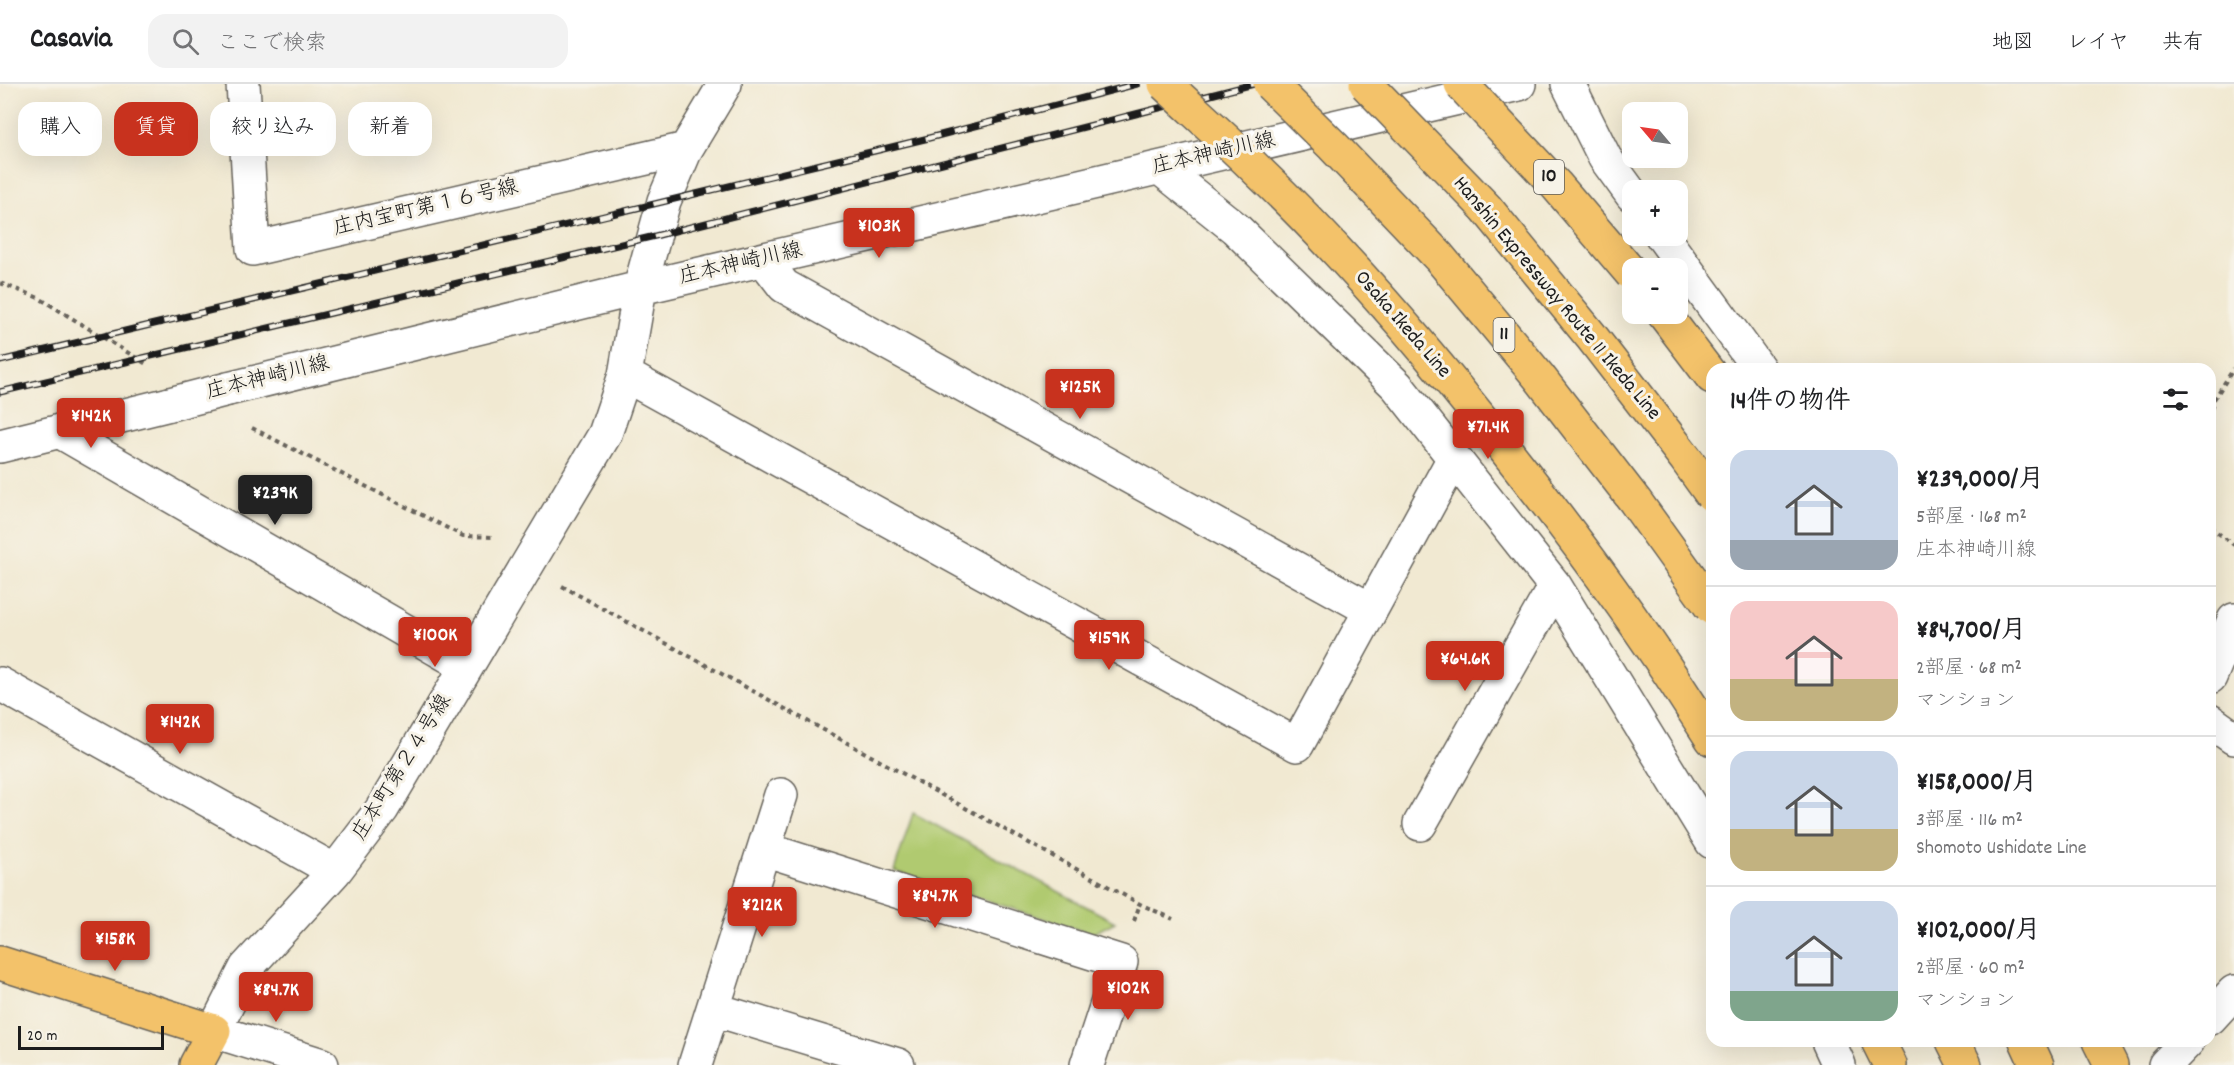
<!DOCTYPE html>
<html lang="ja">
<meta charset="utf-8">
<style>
:root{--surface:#fff;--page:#f2f2f2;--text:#202124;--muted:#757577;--line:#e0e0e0;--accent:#c8321e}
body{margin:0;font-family:Dekko,"Klee One",sans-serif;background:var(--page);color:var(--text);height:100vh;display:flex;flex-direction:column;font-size:22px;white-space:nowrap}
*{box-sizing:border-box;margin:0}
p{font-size:20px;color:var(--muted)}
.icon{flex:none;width:33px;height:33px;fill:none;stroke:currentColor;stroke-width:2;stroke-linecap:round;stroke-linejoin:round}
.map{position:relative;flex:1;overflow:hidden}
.details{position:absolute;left:1706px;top:279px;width:510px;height:684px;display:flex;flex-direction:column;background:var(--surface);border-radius:18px;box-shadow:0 6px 24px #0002}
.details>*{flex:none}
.hud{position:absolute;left:18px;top:18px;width:570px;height:54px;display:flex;gap:12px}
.needle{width:39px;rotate:299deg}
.tools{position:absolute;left:1622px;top:18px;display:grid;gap:12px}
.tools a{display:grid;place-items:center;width:66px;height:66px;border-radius:12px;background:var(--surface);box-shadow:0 6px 24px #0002;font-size:30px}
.scale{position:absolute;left:18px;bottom:15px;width:146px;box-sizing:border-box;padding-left:6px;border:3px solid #1c1c1c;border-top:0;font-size:16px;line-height:21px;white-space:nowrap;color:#1c1c1c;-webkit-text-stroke:4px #f7f3e8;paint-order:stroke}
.price{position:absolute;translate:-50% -51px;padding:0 14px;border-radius:6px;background:var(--accent);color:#fff;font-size:20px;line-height:39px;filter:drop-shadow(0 2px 3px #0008)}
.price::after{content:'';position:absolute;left:50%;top:36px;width:18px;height:14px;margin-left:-9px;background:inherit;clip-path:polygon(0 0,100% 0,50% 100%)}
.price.selected{background:#222;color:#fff}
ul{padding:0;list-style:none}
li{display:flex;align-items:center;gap:18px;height:150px;padding:0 24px}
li+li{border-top:2px solid var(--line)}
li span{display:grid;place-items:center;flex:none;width:168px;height:120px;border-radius:18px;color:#555}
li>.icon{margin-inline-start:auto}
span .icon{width:72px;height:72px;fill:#fffc;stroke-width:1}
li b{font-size:26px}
h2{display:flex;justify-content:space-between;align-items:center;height:72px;padding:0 24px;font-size:26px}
.pill{padding:0 21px;border-radius:18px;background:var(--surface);box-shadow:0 6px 24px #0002;font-size:21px;line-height:54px}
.pill.selected{background:var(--accent);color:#fff}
header{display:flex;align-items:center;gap:36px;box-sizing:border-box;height:84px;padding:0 30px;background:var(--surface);border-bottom:2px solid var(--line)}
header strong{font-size:28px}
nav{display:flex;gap:33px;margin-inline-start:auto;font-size:21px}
.search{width:420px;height:54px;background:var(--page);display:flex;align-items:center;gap:15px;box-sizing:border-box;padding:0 21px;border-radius:18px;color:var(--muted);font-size:22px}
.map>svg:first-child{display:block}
.green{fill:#b0ca70;stroke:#667346;stroke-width:1.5}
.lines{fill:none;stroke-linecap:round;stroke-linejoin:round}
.minor-casing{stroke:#67645c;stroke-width:36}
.major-casing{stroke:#67645c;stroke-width:36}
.highway-casing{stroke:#67645c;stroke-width:36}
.path{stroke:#67645c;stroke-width:4;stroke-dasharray:4.5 4.5;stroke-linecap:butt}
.minor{stroke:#fff;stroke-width:33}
.major{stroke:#f3c26a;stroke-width:33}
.highway{stroke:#f3c26a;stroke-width:33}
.rail-casing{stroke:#1c1c1c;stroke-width:7}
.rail{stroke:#f7f3e8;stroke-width:4.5;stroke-dasharray:14;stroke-linecap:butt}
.minor-bridge-casing{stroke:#67645c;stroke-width:36;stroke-linecap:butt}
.major-bridge-casing{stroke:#67645c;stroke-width:36;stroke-linecap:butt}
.highway-bridge-casing{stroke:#67645c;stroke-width:36;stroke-linecap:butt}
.minor-bridge{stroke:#fff;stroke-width:33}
.major-bridge{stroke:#f3c26a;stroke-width:33}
.highway-bridge{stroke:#f3c26a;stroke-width:33}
.labels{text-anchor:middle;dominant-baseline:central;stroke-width:6;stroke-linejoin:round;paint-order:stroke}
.shield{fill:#f7f3e8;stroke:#5e5c59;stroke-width:1.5}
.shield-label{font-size:20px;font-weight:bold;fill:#1c1c1c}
.street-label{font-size:21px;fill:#1c1c1c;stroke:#f7f3e8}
</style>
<header>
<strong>Casavia</strong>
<div class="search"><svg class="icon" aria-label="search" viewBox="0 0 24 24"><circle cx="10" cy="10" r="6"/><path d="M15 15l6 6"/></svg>ここで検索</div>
<nav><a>地図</a><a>レイヤ</a><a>共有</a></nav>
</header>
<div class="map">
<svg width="2234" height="981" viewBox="0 0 2234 981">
<rect width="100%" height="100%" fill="#f7f3e8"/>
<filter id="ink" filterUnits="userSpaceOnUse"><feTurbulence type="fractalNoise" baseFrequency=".0167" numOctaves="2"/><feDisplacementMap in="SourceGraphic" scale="12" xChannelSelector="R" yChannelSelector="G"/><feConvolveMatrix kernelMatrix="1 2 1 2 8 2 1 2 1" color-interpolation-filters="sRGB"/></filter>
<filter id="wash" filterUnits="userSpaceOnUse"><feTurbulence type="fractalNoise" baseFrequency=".008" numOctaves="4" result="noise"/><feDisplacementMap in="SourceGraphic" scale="24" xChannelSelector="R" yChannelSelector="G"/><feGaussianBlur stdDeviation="1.35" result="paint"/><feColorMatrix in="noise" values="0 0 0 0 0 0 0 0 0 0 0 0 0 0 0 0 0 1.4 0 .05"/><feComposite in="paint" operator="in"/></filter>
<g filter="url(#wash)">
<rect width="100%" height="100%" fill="#f1e9d2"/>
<path class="green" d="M 913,729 L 1115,838 L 1092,850 L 894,787 Z"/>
</g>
<g filter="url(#ink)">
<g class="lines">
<g class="minor-casing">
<path id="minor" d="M 243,0 L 253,165 L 686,65 L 725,0
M 1568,0 L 1605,74 L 1632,111
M 1160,84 L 1235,144 L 1397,302 L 1555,502 L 1712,758
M 1662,152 L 1759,285
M 764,176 L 784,202 L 1371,526
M 625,291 L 1297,661 L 1454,374
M 228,305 L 640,204 L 1519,0
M 59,347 L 466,582
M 0,362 L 170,320
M 2210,593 L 2234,536
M 0,600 L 335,787
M 2210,637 L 2234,654
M 1420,740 L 1555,502
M 764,765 L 1121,878 L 1087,981
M 713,925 L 898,981
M 2210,934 L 2234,908
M 1828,957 L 1839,981
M 322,981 L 214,947 L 246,884 L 335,787 L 382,725 L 605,350 L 625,291 L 640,204 L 664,117 L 686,65
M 695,981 L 781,711
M 2165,981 L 2188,957"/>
</g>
<g class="major-casing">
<path id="major" d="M 1664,230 L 1712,293
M 1692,624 L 1712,655
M 0,879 L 214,947 L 196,981
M 1878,957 L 1890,981
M 2099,957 L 2111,981"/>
</g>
<g class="highway-casing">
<path id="highway" d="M 1953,957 L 1965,981
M 2026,957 L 2037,981"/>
</g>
<path class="path" d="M 0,199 L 39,214 L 148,281
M 2210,333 L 2213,317 L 2234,284
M 252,344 L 463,452 L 495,453
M 2210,443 L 2234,461
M 562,502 L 1140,820 L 1173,835
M 1134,837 L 1140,820"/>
<use href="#minor" class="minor"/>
<use href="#major" class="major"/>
<use href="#highway" class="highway"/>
<g class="rail-casing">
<path id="rail" d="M 0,277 L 929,54 L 1137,0
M 0,308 L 655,152 L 1254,0"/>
</g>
<use href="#rail" class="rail"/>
<g class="minor-bridge-casing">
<path id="minor-bridge" d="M 170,320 L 228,305"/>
</g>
<g class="major-bridge-casing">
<path id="major-bridge" d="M 1165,0 C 1196,29 1228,57 1258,87 C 1345,170 1423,261 1497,355 C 1566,442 1632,530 1692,624
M 1461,0 L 1556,101 L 1632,190"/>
</g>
<g class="highway-bridge-casing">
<path id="highway-bridge" d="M 1270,0 L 1333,62 L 1439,173 L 1539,293 L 1635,417 L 1712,524
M 1366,0 L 1486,124 L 1591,252 L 1686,375 L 1712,411"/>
</g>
<use href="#minor-bridge" class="minor-bridge"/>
<use href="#major-bridge" class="major-bridge"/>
<use href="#highway-bridge" class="highway-bridge"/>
</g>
</g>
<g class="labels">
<g class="shield">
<rect x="1534" y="76" width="30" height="34" rx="4.5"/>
<rect x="1493.5" y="234" width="21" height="34" rx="4.5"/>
</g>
<g class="shield-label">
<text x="1549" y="93">10</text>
<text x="1504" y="251">11</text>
</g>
<g class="street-label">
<text transform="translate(1214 71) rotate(-13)">庄本神崎川線</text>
<text transform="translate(426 125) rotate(-13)">庄内宝町第１６号線</text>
<text transform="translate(741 181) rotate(-13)">庄本神崎川線</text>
<text transform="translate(1556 215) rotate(50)">Hanshin Expressway Route 11 Ikeda Line</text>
<text transform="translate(1402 241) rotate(49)">Osaka Ikeda Line</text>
<text transform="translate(268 295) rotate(-14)">庄本神崎川線</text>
<text transform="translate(403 684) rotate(-58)">庄本町第２４号線</text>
</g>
</g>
</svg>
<div class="tools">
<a><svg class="needle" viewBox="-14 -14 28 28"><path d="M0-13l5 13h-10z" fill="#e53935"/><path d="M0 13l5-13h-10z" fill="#757577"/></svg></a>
<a>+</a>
<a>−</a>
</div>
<div class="scale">20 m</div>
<b class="price" style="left:879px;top:175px">¥103K</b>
<b class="price" style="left:1080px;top:336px">¥125K</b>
<b class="price" style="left:91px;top:365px">¥142K</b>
<b class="price" style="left:1488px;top:376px">¥71.4K</b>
<b class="price selected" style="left:275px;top:442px">¥239K</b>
<b class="price" style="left:435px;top:584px">¥100K</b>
<b class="price" style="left:1109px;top:587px">¥159K</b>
<b class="price" style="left:1465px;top:608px">¥64.6K</b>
<b class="price" style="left:180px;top:671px">¥142K</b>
<b class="price" style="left:935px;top:845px">¥84.7K</b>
<b class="price" style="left:762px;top:854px">¥212K</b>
<b class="price" style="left:115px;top:888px">¥158K</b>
<b class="price" style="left:1128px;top:937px">¥102K</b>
<b class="price" style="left:276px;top:939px">¥84.7K</b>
<div class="hud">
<a class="pill">購入</a>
<a class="pill selected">賃貸</a>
<a class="pill">絞り込み</a>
<a class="pill">新着</a>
</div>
<section class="details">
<h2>14件の物件<svg class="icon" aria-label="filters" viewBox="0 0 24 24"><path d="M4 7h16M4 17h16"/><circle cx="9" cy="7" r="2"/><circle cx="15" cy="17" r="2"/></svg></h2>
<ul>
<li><span style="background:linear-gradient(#c9d6e8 75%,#9aa5b1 0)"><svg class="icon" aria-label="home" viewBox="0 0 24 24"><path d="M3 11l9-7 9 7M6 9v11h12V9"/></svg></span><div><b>¥239,000/月</b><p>5部屋 · 168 m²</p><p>庄本神崎川線</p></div></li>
<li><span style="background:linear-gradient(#f6c9c9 65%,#c2b280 0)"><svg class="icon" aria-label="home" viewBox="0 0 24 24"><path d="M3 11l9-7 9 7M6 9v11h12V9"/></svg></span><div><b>¥84,700/月</b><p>2部屋 · 68 m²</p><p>マンション</p></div></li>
<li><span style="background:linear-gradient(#c9d6e8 65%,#c2b280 0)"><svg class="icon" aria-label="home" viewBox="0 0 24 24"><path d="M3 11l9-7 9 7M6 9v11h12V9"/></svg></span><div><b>¥158,000/月</b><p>3部屋 · 116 m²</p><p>Shomoto Ushidate Line</p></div></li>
<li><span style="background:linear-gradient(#c9d6e8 75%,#7fa58c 0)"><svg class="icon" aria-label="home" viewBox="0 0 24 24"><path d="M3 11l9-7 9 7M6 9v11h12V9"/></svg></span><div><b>¥102,000/月</b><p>2部屋 · 60 m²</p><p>マンション</p></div></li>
</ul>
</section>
</div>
